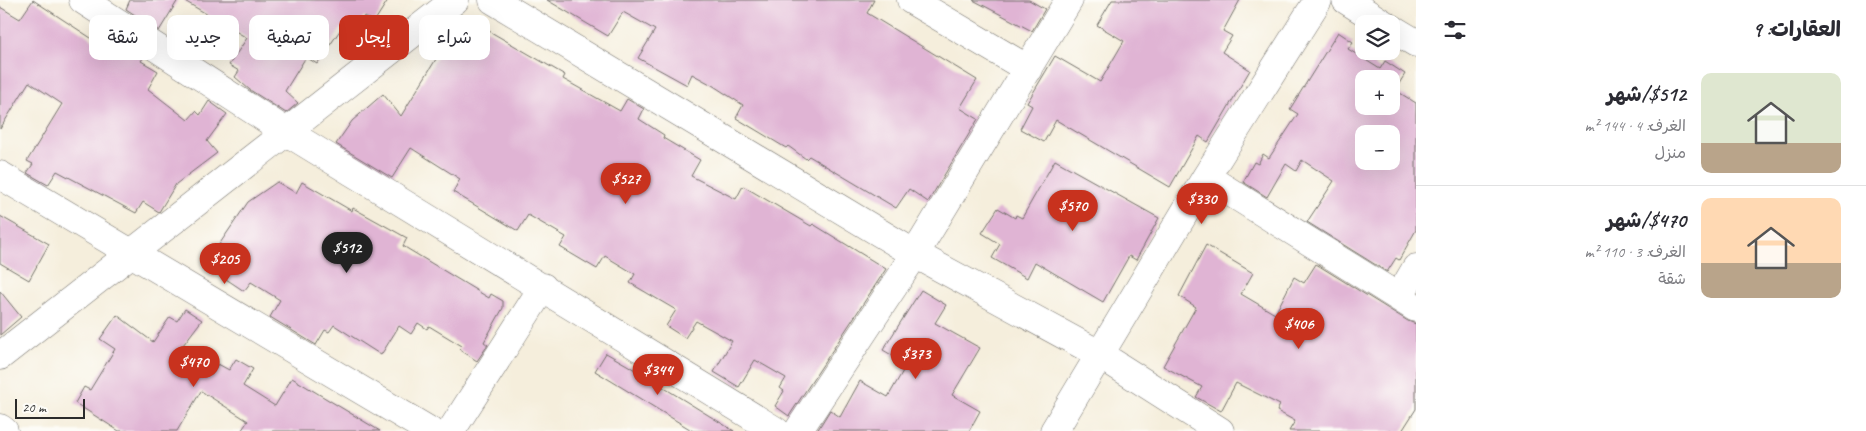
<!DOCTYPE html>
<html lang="ar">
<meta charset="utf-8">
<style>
:root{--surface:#fff;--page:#f2f2f3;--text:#2b2b33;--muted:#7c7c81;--line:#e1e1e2;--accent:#c8321e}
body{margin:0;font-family:Caveat,"Playpen Sans Arabic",sans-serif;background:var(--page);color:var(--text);direction:rtl;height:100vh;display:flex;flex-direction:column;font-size:19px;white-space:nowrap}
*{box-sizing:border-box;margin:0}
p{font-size:16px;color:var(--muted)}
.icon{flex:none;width:28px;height:28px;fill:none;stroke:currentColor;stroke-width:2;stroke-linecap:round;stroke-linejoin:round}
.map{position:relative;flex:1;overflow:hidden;direction:ltr}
.details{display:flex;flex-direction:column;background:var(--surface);width:450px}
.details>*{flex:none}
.guide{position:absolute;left:15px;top:15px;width:475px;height:45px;direction:rtl;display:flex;gap:10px}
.controls{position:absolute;left:1355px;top:15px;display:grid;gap:10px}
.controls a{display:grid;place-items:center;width:45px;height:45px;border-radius:10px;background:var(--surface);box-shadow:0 5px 20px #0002;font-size:25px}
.scale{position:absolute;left:15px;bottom:12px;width:70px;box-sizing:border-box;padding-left:5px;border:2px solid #2b2b2b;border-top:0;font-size:14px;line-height:18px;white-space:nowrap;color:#2b2b2b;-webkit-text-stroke:4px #fdfcf7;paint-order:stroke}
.price{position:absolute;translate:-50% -42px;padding:0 11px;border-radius:18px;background:var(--accent);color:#fff;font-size:16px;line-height:32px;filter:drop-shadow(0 1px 2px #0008)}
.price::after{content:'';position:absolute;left:50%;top:30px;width:15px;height:11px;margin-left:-8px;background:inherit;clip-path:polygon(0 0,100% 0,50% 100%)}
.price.on{background:#222;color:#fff}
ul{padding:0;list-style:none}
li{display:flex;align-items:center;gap:15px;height:125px;padding:0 25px}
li+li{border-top:1px solid var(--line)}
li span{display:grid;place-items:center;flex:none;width:140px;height:100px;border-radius:10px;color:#555}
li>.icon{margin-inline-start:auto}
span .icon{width:60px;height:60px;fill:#fffc;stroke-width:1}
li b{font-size:21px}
h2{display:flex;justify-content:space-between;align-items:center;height:60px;padding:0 25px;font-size:21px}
.tag{padding:0 18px;border-radius:10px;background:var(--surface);box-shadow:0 5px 20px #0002;font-size:18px;line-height:45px}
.tag.on{background:var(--accent);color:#fff}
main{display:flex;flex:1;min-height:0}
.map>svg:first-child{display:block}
.building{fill:#e0b4d4;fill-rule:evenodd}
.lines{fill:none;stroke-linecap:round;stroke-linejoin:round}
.minor-casing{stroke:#726f69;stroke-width:29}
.minor{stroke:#fff;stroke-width:28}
</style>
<main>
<section class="details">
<h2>العقارات: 9<svg class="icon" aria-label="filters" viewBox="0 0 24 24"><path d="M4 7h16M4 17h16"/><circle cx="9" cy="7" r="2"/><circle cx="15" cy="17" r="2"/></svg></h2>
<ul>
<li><span style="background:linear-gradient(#dfe7d0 70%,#b9a48a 0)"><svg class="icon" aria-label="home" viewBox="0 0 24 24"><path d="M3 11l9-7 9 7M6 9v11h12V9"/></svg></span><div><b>$512/شهر</b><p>الغرف: 4 · 144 m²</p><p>منزل</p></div></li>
<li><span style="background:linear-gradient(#ffd9b3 65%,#b9a48a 0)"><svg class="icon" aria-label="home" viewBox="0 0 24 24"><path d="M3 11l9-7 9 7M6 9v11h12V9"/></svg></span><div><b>$470/شهر</b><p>الغرف: 3 · 110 m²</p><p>شقة</p></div></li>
</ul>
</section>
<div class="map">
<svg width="1416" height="431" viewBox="0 0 1416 431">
<rect width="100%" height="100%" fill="#fdfcf7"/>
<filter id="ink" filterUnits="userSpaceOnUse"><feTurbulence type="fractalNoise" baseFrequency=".02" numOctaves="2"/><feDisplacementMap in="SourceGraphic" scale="10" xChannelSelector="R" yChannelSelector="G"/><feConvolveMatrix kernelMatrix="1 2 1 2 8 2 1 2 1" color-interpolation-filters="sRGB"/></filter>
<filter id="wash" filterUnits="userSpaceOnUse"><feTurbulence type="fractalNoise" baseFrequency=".0096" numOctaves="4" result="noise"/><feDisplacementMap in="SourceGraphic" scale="20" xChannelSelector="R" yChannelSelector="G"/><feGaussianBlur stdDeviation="1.12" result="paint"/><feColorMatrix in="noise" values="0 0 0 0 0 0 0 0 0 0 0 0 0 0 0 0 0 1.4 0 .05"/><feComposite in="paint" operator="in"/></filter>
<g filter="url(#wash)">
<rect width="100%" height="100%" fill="#f5eedc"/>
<g id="blocks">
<path class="building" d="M 33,0 L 94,40 L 97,34 L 108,40 L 111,36 L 143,58 L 141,61 L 158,71 L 148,89 L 188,120 L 196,111 L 200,115 L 209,101 L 227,114 L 207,141 L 217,153 L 176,184 L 159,212 L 143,202 L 136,213 L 57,171 L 48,185 L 27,173 L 33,164 L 27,161 L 62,104 L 29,82 L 0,129 L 0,7 L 20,19 Z
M 130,0 L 178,0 L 159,31 L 126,9 Z
M 183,0 L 388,0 L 374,22 L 364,16 L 354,33 L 343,26 L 317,64 L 306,57 L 285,91 L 298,103 L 286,113 L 250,90 L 235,77 L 239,71 L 229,65 L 247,38 Z
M 547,0 L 874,0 L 867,13 L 977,80 L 960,108 L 978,119 L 928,202 L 909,189 L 896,208 L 809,156 L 806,159 L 788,146 L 786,148 L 736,118 L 743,105 L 712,85 L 692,74 L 687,85 L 638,58 L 655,30 L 623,12 L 608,36 Z
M 973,0 L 1029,0 L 1045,9 L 1032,31 Z
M 1112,0 L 1240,0 L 1223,31 L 1232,36 L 1222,52 L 1250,70 L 1208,142 L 1199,136 L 1170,187 L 1056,120 L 1044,142 L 1020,129 L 1032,106 L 1027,103 L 1055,56 L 1100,82 L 1124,41 L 1097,25 Z
M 470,20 L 565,75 L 563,79 L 620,111 L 627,99 L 644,109 L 639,119 L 664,135 L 663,138 L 700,160 L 691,176 L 736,199 L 743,186 L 811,226 L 813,224 L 886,269 L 789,416 L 775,406 L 784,391 L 780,388 L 786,378 L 755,360 L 739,387 L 714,372 L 732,341 L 696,321 L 685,338 L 666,326 L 676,310 L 630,283 L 635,274 L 605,256 L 597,269 L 560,247 L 566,237 L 528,215 L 518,231 L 453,192 L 460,179 L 411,148 L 392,178 L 336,144 L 352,121 L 383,94 L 401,116 L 441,51 L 449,56 Z
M 1338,32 L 1353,42 L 1348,49 L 1380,69 L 1385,61 L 1405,74 L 1395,90 L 1416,103 L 1416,230 L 1399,260 L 1396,258 L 1387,272 L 1307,222 L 1334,181 L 1302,160 L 1296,171 L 1286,164 L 1267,197 L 1243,182 L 1254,162 L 1258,164 L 1263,154 L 1269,158 L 1294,120 L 1298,114 L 1290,109 ZM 1364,79 L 1391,79 L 1391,106 L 1364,106 ZM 1364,134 L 1391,134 L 1391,161 L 1364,161 Z
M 1055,160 L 1159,218 L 1136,260 L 1129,256 L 1103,302 L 1035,262 L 1027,278 L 992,258 L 1000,244 L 982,233 L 998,208 L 1015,218 L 1016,215 L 1022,218 Z
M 277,182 L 296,193 L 302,182 L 352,211 L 353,208 L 407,238 L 403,246 L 489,298 L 491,294 L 503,301 L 503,308 L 484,342 L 488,345 L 477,361 L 459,349 L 462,346 L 429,326 L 427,329 L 418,323 L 411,334 L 399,326 L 381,355 L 334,325 L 329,332 L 325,330 L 316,345 L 270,317 L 280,300 L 251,282 L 244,291 L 223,277 L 228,269 L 210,258 L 248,202 Z
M 0,216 L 49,244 L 29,280 L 0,263 Z
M 1206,245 L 1253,273 L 1241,294 L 1275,314 L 1294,277 L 1304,283 L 1316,264 L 1408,321 L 1416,324 L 1416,409 L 1402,431 L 1289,431 L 1295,421 L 1277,411 L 1280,405 L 1236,383 L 1221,411 L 1196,397 L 1202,387 L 1163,366 L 1196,307 L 1179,296 Z
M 921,290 L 946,305 L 935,323 L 980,348 L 952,395 L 980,411 L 969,431 L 817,431 L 830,410 L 840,417 L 860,381 L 888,397 L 907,364 L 883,350 Z
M 0,291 L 21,317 L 0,335 Z
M 185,309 L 202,320 L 177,353 L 212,374 L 218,364 L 229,370 L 236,359 L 253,369 L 243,386 L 275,406 L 292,378 L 380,431 L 241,431 L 248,421 L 201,391 L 177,431 L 119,431 L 75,403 L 84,387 L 90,390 L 115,349 L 100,339 L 117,315 L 153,342 L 170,317 L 177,321 Z
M 606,353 L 627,365 L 734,431 L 693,431 L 595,371 Z"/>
</g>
</g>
<g filter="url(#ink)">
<use href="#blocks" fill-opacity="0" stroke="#726f69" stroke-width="1"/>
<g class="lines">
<g class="minor-casing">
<path id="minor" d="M 83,0 L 285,131 L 776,431
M 493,0 L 915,254 L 1099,354 L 1220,431
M 911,0 L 1028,69
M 1346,0 L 1384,24
M 1391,28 L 1416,43
M 0,175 L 430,431
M 1206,177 L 1416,308
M 1399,297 L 1416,268
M 0,356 L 455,0
M 0,428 L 4,431
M 451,431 L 543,287
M 798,431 L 915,254 L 1069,0
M 1054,431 L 1206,177 L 1318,0"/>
</g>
<use href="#minor" class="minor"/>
</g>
</g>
</svg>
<div class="controls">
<a><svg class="icon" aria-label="layers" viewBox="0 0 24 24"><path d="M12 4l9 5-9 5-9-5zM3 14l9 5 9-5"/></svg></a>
<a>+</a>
<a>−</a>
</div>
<div class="scale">20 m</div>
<b class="price" style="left:626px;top:205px">$527</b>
<b class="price" style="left:1202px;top:225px">$330</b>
<b class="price" style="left:1073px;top:232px">$570</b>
<b class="price on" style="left:347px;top:274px">$512</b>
<b class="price" style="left:225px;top:285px">$205</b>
<b class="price" style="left:1299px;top:350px">$406</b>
<b class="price" style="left:916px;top:380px">$373</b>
<b class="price" style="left:194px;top:388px">$470</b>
<b class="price" style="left:658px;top:396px">$344</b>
<div class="guide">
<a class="tag">شراء</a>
<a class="tag on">إيجار</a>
<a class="tag">تصفية</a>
<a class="tag">جديد</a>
<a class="tag">شقة</a>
</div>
</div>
</main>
